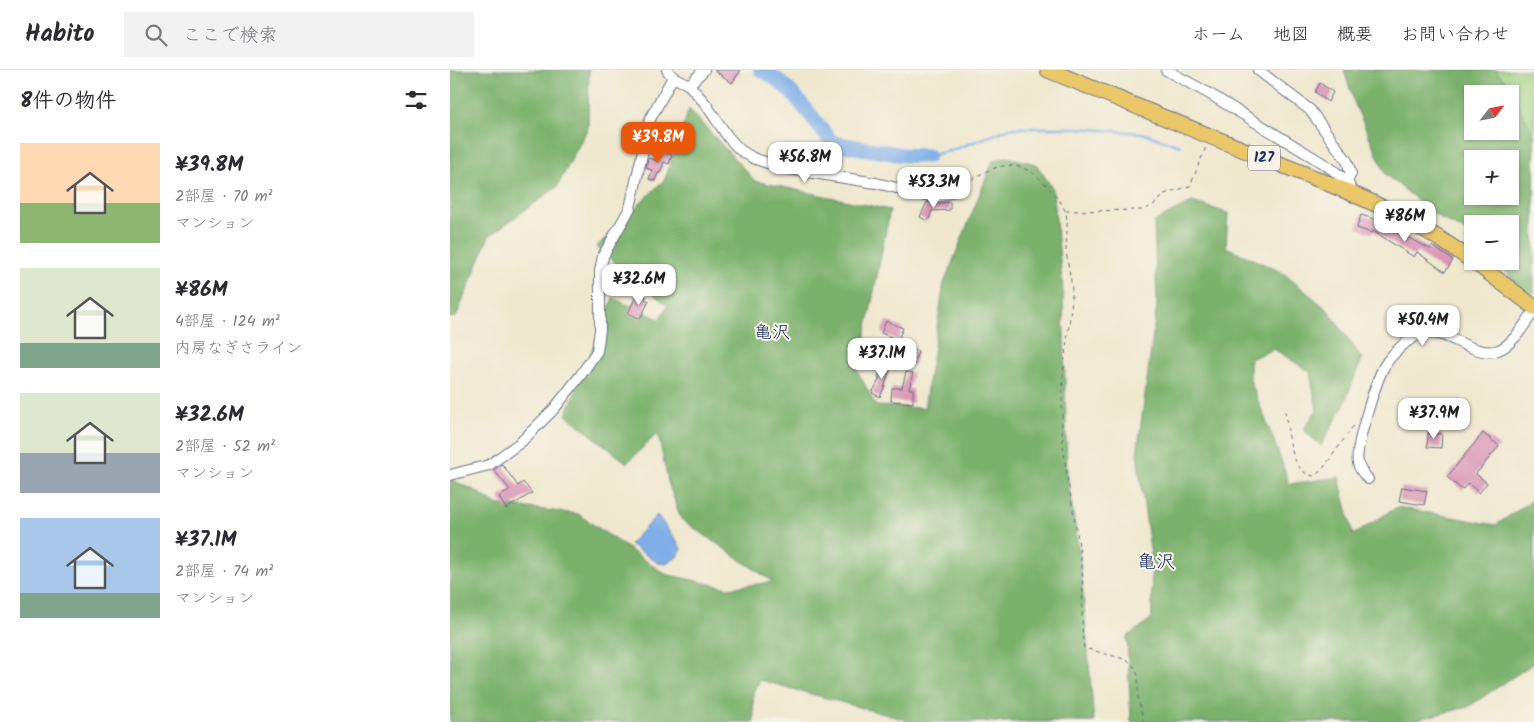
<!DOCTYPE html>
<html lang="ja">
<meta charset="utf-8">
<style>
:root{--surface:#fff;--page:#f2f2f3;--text:#2b2b33;--muted:#7c7c81;--line:#e1e1e2;--accent:#ea580c}
body{margin:0;font-family:Kalam,"Klee One",sans-serif;background:var(--page);color:var(--text);height:100vh;display:flex;flex-direction:column;font-size:19px;white-space:nowrap}
*{box-sizing:border-box;margin:0}
p{font-size:16px;color:var(--muted)}
.icon{flex:none;width:28px;height:28px;fill:none;stroke:currentColor;stroke-width:2;stroke-linecap:round;stroke-linejoin:round}
.map{position:relative;flex:1;overflow:hidden}
.details{display:flex;flex-direction:column;background:var(--surface);width:450px}
.details>*{flex:none}
.needle{width:32px;rotate:58deg}
.buttons{position:absolute;left:1014px;top:15px;display:grid;gap:10px}
.buttons a{display:grid;place-items:center;width:55px;height:55px;border-radius:0px;background:var(--surface);box-shadow:0 1px 4px #0004;font-size:25px}
.price{position:absolute;translate:-50% -42px;padding:0 11px;border-radius:10px;background:#fff;color:#222;font-size:16px;line-height:32px;filter:drop-shadow(0 1px 2px #0008)}
.price::after{content:'';position:absolute;left:50%;top:30px;width:15px;height:11px;margin-left:-8px;background:inherit;clip-path:polygon(0 0,100% 0,50% 100%)}
.price.on{background:var(--accent);color:#fff}
ul{padding:0;list-style:none}
li{display:flex;align-items:center;gap:15px;height:125px;padding:0 20px}
li span{display:grid;place-items:center;flex:none;width:140px;height:100px;border-radius:0px;color:#555}
li>.icon{margin-inline-start:auto}
span .icon{width:60px;height:60px;fill:#fffc;stroke-width:1}
li b{font-size:21px}
h2{display:flex;justify-content:space-between;align-items:center;height:60px;padding:0 20px;font-size:21px}
header{display:flex;align-items:center;gap:30px;box-sizing:border-box;height:70px;padding:0 25px;background:var(--surface);border-bottom:1px solid var(--line)}
header strong{font-size:24px}
nav{display:flex;gap:28px;margin-inline-start:auto;font-size:18px}
.search{width:350px;height:45px;background:var(--page);display:flex;align-items:center;gap:12px;box-sizing:border-box;padding:0 18px;border-radius:0px;color:var(--muted);font-size:19px}
main{display:flex;flex:1;min-height:0}
.map>svg:first-child{display:block}
.green{fill:#9bce7e;stroke:#5b7e6e}
.forest{fill:#7cb16d;stroke:#4c7066;fill-rule:evenodd}
.water{fill:#7eade8;stroke:#4c6ea3}
.lines{fill:none;stroke-linecap:round;stroke-linejoin:round}
.stream{stroke:#7eade8;stroke-width:2.5}
.river{stroke:#7eade8;stroke-width:15}
.building{fill:#d998b6}
.minor-casing{stroke:#657086;stroke-width:12}
.highway-casing{stroke:#657086;stroke-width:17}
.path{stroke:#657086;stroke-width:1;stroke-dasharray:4 4;stroke-linecap:butt}
.minor{stroke:#fff;stroke-width:10}
.highway{stroke:#eac769;stroke-width:15}
.labels{text-anchor:middle;dominant-baseline:central;stroke-width:4;stroke-linejoin:round;paint-order:stroke}
.shield{fill:#f7f3e8;stroke:#5d6a87;stroke-width:1}
.shield-label{font-size:15px;font-weight:bold;fill:#1b2f5e}
.neighbourhood-label{font-size:18px;fill:#1b2f5e;stroke:#f7f3e8}
.quarter-label{font-size:19px;fill:#1b2f5e;stroke:#f7f3e8}
</style>
<header>
<strong>Habito</strong>
<div class="search"><svg class="icon" aria-label="search" viewBox="0 0 24 24"><circle cx="10" cy="10" r="6"/><path d="M15 15l6 6"/></svg>ここで検索</div>
<nav><a>ホーム</a><a>地図</a><a>概要</a><a>お問い合わせ</a></nav>
</header>
<main>
<section class="details">
<h2>8件の物件<svg class="icon" aria-label="filters" viewBox="0 0 24 24"><path d="M4 7h16M4 17h16"/><circle cx="9" cy="7" r="2"/><circle cx="15" cy="17" r="2"/></svg></h2>
<ul>
<li><span style="background:linear-gradient(#ffd9b3 60%,#8fb573 0)"><svg class="icon" aria-label="home" viewBox="0 0 24 24"><path d="M3 11l9-7 9 7M6 9v11h12V9"/></svg></span><div><b>¥39.8M</b><p>2部屋 · 70 m²</p><p>マンション</p></div></li>
<li><span style="background:linear-gradient(#dfe7d0 75%,#7fa58c 0)"><svg class="icon" aria-label="home" viewBox="0 0 24 24"><path d="M3 11l9-7 9 7M6 9v11h12V9"/></svg></span><div><b>¥86M</b><p>4部屋 · 124 m²</p><p>内房なぎさライン</p></div></li>
<li><span style="background:linear-gradient(#dfe7d0 60%,#9aa5b1 0)"><svg class="icon" aria-label="home" viewBox="0 0 24 24"><path d="M3 11l9-7 9 7M6 9v11h12V9"/></svg></span><div><b>¥32.6M</b><p>2部屋 · 52 m²</p><p>マンション</p></div></li>
<li><span style="background:linear-gradient(#a9c7e8 75%,#7fa58c 0)"><svg class="icon" aria-label="home" viewBox="0 0 24 24"><path d="M3 11l9-7 9 7M6 9v11h12V9"/></svg></span><div><b>¥37.1M</b><p>2部屋 · 74 m²</p><p>マンション</p></div></li>
</ul>
</section>
<div class="map">
<svg width="1084" height="652" viewBox="0 0 1084 652">
<rect width="100%" height="100%" fill="#f7f3e8"/>
<filter id="ink" filterUnits="userSpaceOnUse"><feTurbulence type="fractalNoise" baseFrequency=".02" numOctaves="2"/><feDisplacementMap in="SourceGraphic" scale="10" xChannelSelector="R" yChannelSelector="G"/><feConvolveMatrix kernelMatrix="1 2 1 2 8 2 1 2 1" color-interpolation-filters="sRGB"/></filter>
<filter id="wash" filterUnits="userSpaceOnUse"><feTurbulence type="fractalNoise" baseFrequency=".0096" numOctaves="4" result="noise"/><feDisplacementMap in="SourceGraphic" scale="20" xChannelSelector="R" yChannelSelector="G"/><feGaussianBlur stdDeviation="1.12" result="paint"/><feColorMatrix in="noise" values="0 0 0 0 0 0 0 0 0 0 0 0 0 0 0 0 0 1.4 0 .05"/><feComposite in="paint" operator="in"/></filter>
<g filter="url(#wash)">
<rect width="100%" height="100%" fill="#efe8cf"/>
<path class="green" d="M 1020,0 L 1084,0 L 1084,194 L 1060,154 L 1060,24 L 1022,24 Z"/>
<path class="forest" d="M 0,0 L 139,0 L 138,58 L 107,117 L 39,166 L 6,247 L 0,248 Z
M 894,0 L 1045,0 L 1059,15 L 1084,66 L 1084,224 L 1068,218 L 1049,191 L 1060,191 L 1060,154 L 1022,154 L 1022,165 L 990,148 L 936,105 L 904,32 ZM 1022,24 L 1060,24 L 1060,61 L 1022,61 ZM 1022,89 L 1060,89 L 1060,126 L 1022,126 Z
M 239,39 L 305,111 L 440,140 L 417,257 L 407,300 L 426,336 L 474,338 L 494,213 L 543,91 L 557,87 L 586,94 L 603,119 L 613,221 L 617,404 L 630,487 L 644,652 L 456,652 L 456,650 L 310,610 L 303,622 L 304,652 L 0,652 L 0,409 L 26,421 L 45,434 L 128,444 L 215,504 L 278,518 L 323,512 L 231,449 L 218,412 L 208,363 L 177,393 L 116,345 L 163,228 L 209,249 L 218,236 L 146,177 L 215,109 Z
M 742,132 L 778,143 L 776,177 L 832,202 L 878,240 L 912,289 L 892,339 L 871,376 L 853,360 L 867,340 L 860,302 L 824,279 L 800,289 L 800,310 L 829,384 L 839,414 L 889,407 L 903,465 L 947,437 L 1046,455 L 1084,429 L 1084,593 L 1018,637 L 964,650 L 963,652 L 681,652 L 677,567 L 702,548 L 701,486 L 687,384 L 707,234 L 704,152 Z"/>
<path class="water" d="M 207,445 L 232,479 L 226,488 L 216,494 L 208,493 L 180,474 Z"/>
<g class="lines">
<path class="stream" d="M 478,86 L 500,81 L 561,58 L 627,58 L 692,63 L 730,76"/>
<path class="river" d="M 311,0 C 337,10 365,51 382,73 L 453,85 L 478,86"/>
</g>
<g id="blocks">
<path class="building" d="M 264,0 L 291,0 L 282,13 Z
M 870,13 L 883,22 L 878,32 L 865,22 Z
M 211,80 L 222,85 L 219,94 L 214,92 L 210,103 L 208,103 L 205,111 L 199,109 L 202,100 L 196,98 L 198,88 L 206,90 Z
M 477,132 L 485,134 L 500,132 L 500,140 L 482,141 L 478,151 L 470,147 Z
M 911,145 L 927,150 L 957,168 L 957,167 L 980,179 L 982,176 L 1003,190 L 995,202 L 967,182 L 964,187 L 923,161 L 922,163 L 907,158 Z
M 180,205 L 193,213 L 186,224 L 173,216 Z
M 188,222 L 196,226 L 195,229 L 199,231 L 190,249 L 178,243 Z
M 436,251 L 453,258 L 448,270 L 431,263 Z
M 454,276 L 468,281 L 464,295 L 450,291 Z
M 433,294 L 441,296 L 434,318 L 430,327 L 422,323 L 430,308 L 428,308 Z
M 456,302 L 463,303 L 459,319 L 463,319 L 463,333 L 441,331 L 442,318 L 452,318 Z
M 978,363 L 992,364 L 991,378 L 977,377 Z
M 1033,363 L 1049,376 L 1026,404 L 1037,413 L 1029,423 L 1018,413 L 1012,420 L 997,407 Z
M 52,394 L 68,416 L 73,412 L 82,423 L 56,439 L 49,427 L 60,420 L 44,400 Z
M 952,417 L 977,421 L 974,435 L 949,431 Z"/>
</g>
</g>
<g filter="url(#ink)">
<use href="#blocks" fill-opacity="0" stroke="#657086" stroke-width="1"/>
<g class="lines">
<g class="minor-casing">
<path id="minor" d="M 217,0 L 223,7 L 239,15 L 255,33 L 278,67 L 290,80 L 303,88 L 332,98 L 426,113 L 484,127 L 495,125 L 507,119
M 716,0 L 758,23 L 879,97 L 897,111 L 904,124
M 808,0 L 860,40 L 897,91 L 901,104 L 897,111
M 239,15 L 254,0
M 0,405 L 39,395 L 71,372 L 104,339 L 130,306 L 147,281 L 150,260 L 150,201 L 153,186 L 180,138 L 200,49 L 223,7
M 918,409 C 914,404 909,400 908,393 C 904,379 927,308 935,295 C 942,284 959,267 972,264 C 995,257 1021,286 1045,281 C 1061,278 1075,254 1084,241"/>
</g>
<g class="highway-casing">
<path id="highway" d="M 598,0 C 669,29 741,59 812,87 C 885,116 959,143 1022,191
M 1023,191 L 1084,237"/>
</g>
<path class="path" d="M 515,114 C 546,92 571,86 598,117 C 604,124 612,132 615,141 C 619,151 616,168 616,179 C 617,194 622,209 622,224 C 621,248 616,272 614,296 C 612,312 612,329 612,345 C 611,397 627,447 632,499 C 634,525 630,551 634,578 L 678,590 L 686,599 L 688,607 L 688,629 L 694,652
M 616,141 L 692,140 C 702,137 708,133 714,124 L 740,116 L 756,77
M 835,341 C 839,360 839,403 864,406 L 872,400 L 904,355"/>
<use href="#minor" class="minor"/>
<use href="#highway" class="highway"/>
</g>
</g>
<g class="labels">
<rect class="shield" x="798" y="75.5" width="32" height="25" rx="4"/>
<g class="shield-label">
<text x="814" y="88">127</text>
</g>
<g class="neighbourhood-label">
<text x="322" y="263">亀沢</text>
</g>
<g class="quarter-label">
<text x="706" y="493">亀沢</text>
</g>
</g>
</svg>
<div class="buttons">
<a><svg class="needle" viewBox="-14 -14 28 28"><path d="M0-13l5 13h-10z" fill="#e53935"/><path d="M0 13l5-13h-10z" fill="#7c7c81"/></svg></a>
<a>+</a>
<a>−</a>
</div>
<b class="price on" style="left:208px;top:94px">¥39.8M</b>
<b class="price" style="left:355px;top:114px">¥56.8M</b>
<b class="price" style="left:484px;top:139px">¥53.3M</b>
<b class="price" style="left:955px;top:173px">¥86M</b>
<b class="price" style="left:189px;top:236px">¥32.6M</b>
<b class="price" style="left:973px;top:277px">¥50.4M</b>
<b class="price" style="left:432px;top:310px">¥37.1M</b>
<b class="price" style="left:984px;top:370px">¥37.9M</b>
</div>
</main>
